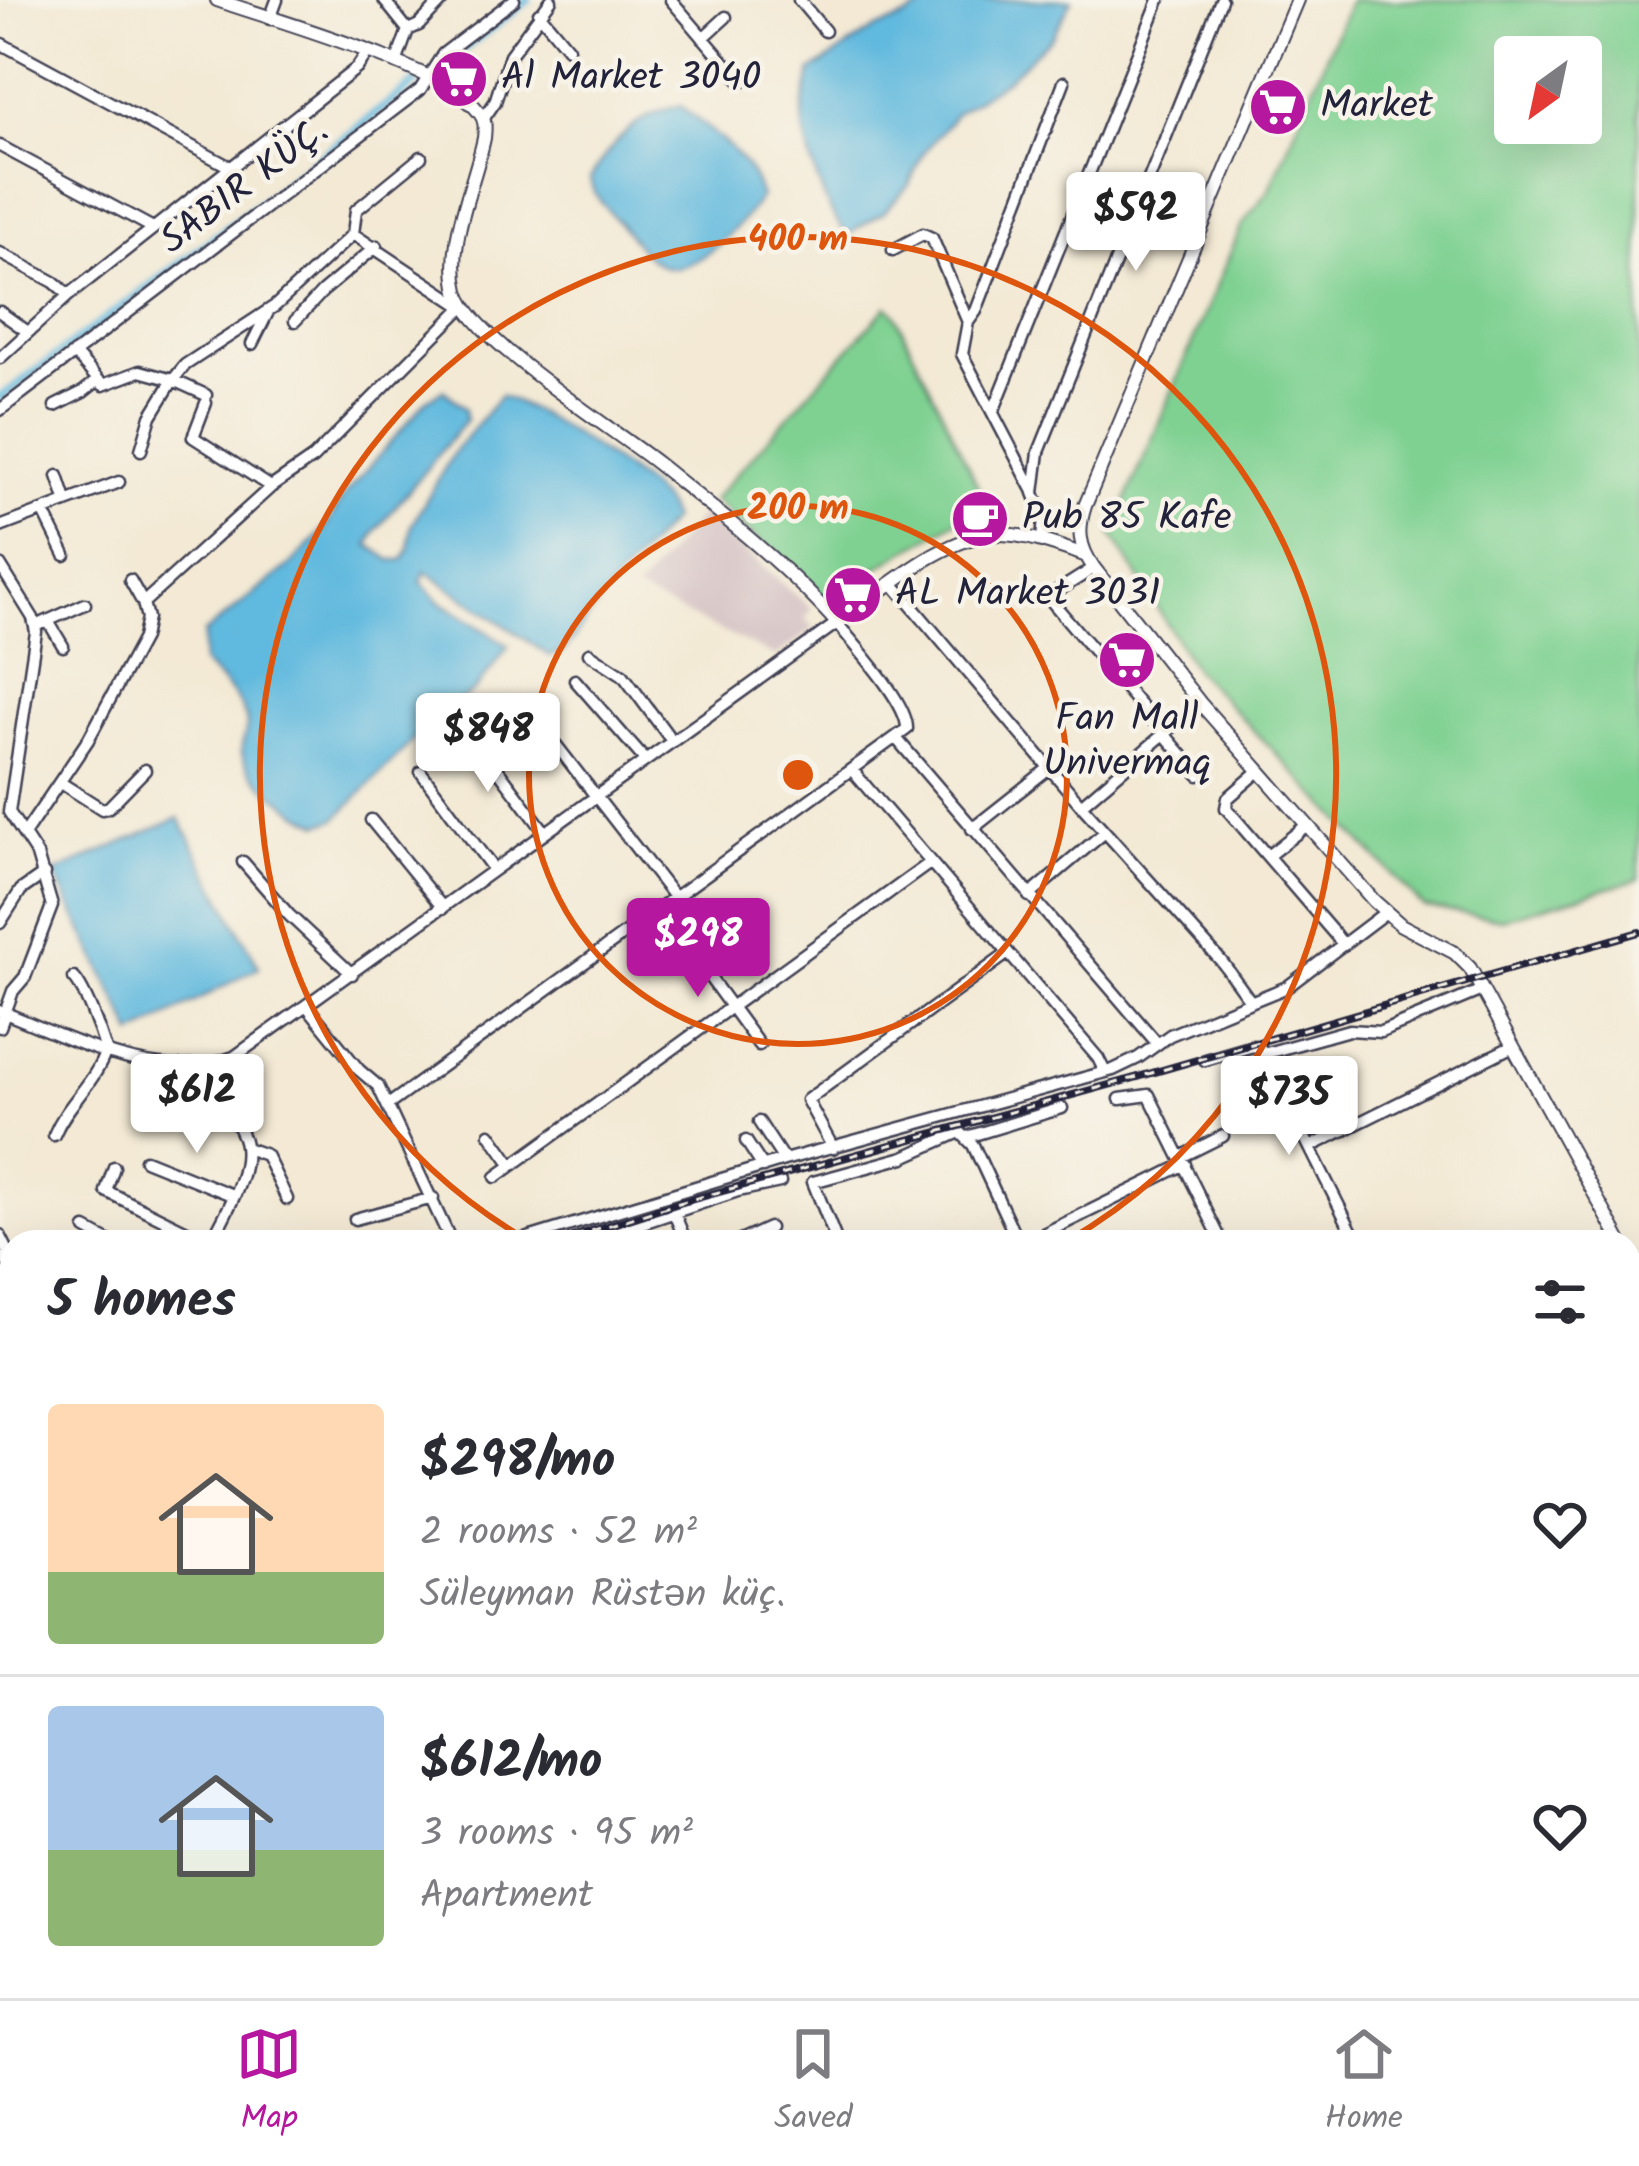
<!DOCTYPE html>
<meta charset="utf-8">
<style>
:root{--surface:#fff;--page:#f2f2f3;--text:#2b2b33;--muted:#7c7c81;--line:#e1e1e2;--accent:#b5179e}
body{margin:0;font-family:Kalam,sans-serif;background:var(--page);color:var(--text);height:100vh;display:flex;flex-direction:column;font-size:45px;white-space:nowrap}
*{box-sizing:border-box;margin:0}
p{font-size:39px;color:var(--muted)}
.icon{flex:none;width:66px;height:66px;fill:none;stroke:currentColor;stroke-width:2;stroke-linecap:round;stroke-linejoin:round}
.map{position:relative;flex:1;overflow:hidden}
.details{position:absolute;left:0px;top:1230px;width:1641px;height:768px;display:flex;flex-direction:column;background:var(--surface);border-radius:36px 36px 0 0;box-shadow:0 12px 48px #0002}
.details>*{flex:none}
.needle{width:78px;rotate:213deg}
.tools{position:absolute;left:1494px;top:36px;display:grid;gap:24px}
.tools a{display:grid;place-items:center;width:108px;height:108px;border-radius:12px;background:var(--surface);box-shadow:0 12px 48px #0002;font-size:60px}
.price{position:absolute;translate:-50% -102px;padding:0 27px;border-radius:12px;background:#fff;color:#222;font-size:39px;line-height:78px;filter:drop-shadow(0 3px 6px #0008)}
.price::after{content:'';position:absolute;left:50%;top:72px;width:36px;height:27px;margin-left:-18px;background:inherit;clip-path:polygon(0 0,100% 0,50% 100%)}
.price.on{background:var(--accent);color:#fff}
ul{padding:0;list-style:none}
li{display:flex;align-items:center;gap:36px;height:300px;padding:0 48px}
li+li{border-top:3px solid var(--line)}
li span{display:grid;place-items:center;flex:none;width:336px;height:240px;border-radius:12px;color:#555}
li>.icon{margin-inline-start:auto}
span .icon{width:144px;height:144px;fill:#fffc;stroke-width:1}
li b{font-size:51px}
h2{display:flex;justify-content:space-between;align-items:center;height:144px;padding:0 48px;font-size:51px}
.dock{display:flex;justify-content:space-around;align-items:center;height:168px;border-top:3px solid var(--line);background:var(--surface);font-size:33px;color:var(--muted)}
.dock a{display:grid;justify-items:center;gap:6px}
.dock .on{color:var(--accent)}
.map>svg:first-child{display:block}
.industrial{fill:#d2bec1}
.green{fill:#7fd192;stroke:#507a66;stroke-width:3;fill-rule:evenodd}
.forest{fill:#67b37c;stroke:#446a5c;stroke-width:3}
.water{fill:#61b9de;stroke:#426e8c;stroke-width:3}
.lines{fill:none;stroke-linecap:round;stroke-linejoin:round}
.canal{stroke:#61b9de;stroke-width:9}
.minor-casing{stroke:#414052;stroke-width:15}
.tertiary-casing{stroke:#414052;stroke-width:16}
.primary-casing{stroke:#414052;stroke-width:21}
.minor{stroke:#fff;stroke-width:10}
.tertiary{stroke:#fff;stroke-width:12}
.primary{stroke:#fff;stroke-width:16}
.rail-casing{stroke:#22223b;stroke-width:8}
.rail{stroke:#f7f3e8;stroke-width:3;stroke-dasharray:9;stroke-linecap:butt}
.ring{fill:none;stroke:#de560e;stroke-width:6}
.labels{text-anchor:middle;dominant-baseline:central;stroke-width:9;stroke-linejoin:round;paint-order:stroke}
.poi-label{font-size:39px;fill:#22223b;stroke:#f7f3e8;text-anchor:start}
.street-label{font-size:39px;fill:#22223b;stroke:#f7f3e8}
.centre{fill:#de560e;stroke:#f7f3e8;stroke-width:6}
.ring-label{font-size:36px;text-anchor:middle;font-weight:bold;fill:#de560e;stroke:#f7f3e8;stroke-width:9;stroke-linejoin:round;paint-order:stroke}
</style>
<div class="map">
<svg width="1639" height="1998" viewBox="0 0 1639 1998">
<rect width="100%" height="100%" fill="#f7f3e8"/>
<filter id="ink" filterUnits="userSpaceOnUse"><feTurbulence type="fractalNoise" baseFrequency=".00833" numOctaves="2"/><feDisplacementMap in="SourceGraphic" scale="24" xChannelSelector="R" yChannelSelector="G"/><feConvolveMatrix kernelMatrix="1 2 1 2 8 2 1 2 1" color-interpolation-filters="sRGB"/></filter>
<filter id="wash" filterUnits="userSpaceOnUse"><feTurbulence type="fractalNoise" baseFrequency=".004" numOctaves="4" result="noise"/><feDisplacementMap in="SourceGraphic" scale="48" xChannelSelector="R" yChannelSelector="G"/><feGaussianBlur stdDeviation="2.7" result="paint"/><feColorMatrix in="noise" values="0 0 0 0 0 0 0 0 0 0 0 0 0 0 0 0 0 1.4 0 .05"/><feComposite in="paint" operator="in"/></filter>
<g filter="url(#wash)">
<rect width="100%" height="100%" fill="#f3e9d4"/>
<path class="industrial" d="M 702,514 L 812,609 L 805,618 L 814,628 L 776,657 L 636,591 Z"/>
<path class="green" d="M 1350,0 L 1639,0 L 1639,879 L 1502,919 L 1424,907 L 1195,670 L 1112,534 L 1242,225 L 1269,191 ZM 1581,57 L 1581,123 L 1515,123 L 1515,57 Z
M 887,306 L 894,312 L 986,503 L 825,599 L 713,500 Z"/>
<path class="forest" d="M 319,1986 L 405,1986 L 367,1998 L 285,1998 Z"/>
<path class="water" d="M 935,0 L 1072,0 L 1052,37 L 1007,79 L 956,113 L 922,155 L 909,185 L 884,212 L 849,234 C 825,218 801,138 803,110 C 804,97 809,84 811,72 L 873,30 L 905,18 Z
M 681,106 C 713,134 749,155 761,197 C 745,220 695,278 663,266 C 646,260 633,240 622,226 C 610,212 593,197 590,179 C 611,143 638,112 681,106 Z
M 443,390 L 465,408 L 466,420 L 375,532 L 369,545 L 391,560 L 403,560 L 409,549 L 411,526 L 454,452 L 500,396 C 531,404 644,477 663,502 C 667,507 669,514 672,520 L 614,583 L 564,652 L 550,656 L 425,571 L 421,582 L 439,601 L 509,646 L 475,690 L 436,717 L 336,819 L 320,824 C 299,815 245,778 242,753 C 240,740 251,729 245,716 C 237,694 219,679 202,663 L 204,633 L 291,565 L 326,527 L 344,496 L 427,400 Z
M 179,818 L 259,967 L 134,1035 L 54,873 Z"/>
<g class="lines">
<path class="canal" d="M 440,66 L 528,0
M 0,398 L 269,197 L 415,83
M 1453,1986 L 1512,1998
M 625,1998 L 661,1986"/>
</g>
</g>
<g filter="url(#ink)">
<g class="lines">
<g class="minor-casing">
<path id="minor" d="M 384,0 L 408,30
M 671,0 L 741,82
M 799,0 L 825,31
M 539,13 L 568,48
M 270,19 L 277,0
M 703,38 L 726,17
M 0,43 L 230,167
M 396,63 L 408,30 L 419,25 L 443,0
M 484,118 L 495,102 L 510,55 L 551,0
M 0,146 L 153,228
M 353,234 L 356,210 L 421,157
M 893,250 L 923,234 L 932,238 L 968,322 L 962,354 L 1033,490
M 0,253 L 54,282 L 69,295
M 0,312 L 28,332
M 295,321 L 323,291 L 377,246
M 968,322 L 976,311 L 1064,82
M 252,344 L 269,310
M 0,358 L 69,295 L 357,68 L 367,53
M 206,403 L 193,437 L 271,487
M 55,406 L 83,392 L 97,381
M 0,410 L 420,90 L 443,54 L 514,0
M 993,412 L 1159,0
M 141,450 L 151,416 L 173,380 L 206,395
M 58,476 L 66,500
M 44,512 L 65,555
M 0,527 L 119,482
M 1042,541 L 1044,518 L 1034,493 L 1039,452 L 1221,0
M 0,565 L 33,618 L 36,632 L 9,812 L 37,855 L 52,906 L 25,977 L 13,991 L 0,1027
M 1094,568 L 1048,597 L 1199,775
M 130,580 L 143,603
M 893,584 L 1081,805 L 1222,962 L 1251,1002
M 48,621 L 63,646
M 36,626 L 85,604
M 589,653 L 623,675 L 672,741
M 575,680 L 645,760
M 522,701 L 674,897
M 468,730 L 545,832
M 896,738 L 1157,1043
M 852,770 L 1098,1058 L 1105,1072
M 1259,771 L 1228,798 L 1226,808 L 1344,945
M 421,772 L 494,870
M 61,783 L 102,809 L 109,807 L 145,770
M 1081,805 L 1200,703
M 371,820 L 443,908
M 972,829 L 1049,768
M 25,833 L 88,740 L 143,638 L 147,618 L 143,603 L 271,487 L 313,458 L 463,307 L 353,234 L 275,306 L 185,365 L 173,380 L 140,371 L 103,385 L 74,353
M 1269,855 L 1307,825
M 243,862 L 289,915 L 352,974
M 1029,896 L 1105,832
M 659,908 L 759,1045
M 0,923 L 21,890 L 44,874
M 307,1006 L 359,1070 L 378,1086 L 450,1239
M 0,1011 C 69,1038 160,1087 234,1057 L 837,623 C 855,646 908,703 907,729 L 388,1105
M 1263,1054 L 1349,1030 L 1381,1032 L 1482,990
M 1205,1060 L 1253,1046 L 1260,1048 L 1357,1242
M 208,1067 C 213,1093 232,1111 242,1135 C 256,1166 225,1214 211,1242
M 1120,1099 L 1149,1095 L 1222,1242
M 759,1122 L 784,1160
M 490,1134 L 512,1165
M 54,1135 C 67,1103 95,1084 106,1050 C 101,1034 85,989 74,978
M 967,1137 L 1062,1108
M 746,1141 L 763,1167
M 1310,1147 L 1513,1046
M 246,1148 L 266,1155 L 287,1199
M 833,1148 L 807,1100 L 1007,954
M 1181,1157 L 1223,1136
M 145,1160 L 232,1195
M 114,1167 L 106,1191 L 209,1242
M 496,1177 L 930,863
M 674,1213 L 686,1242
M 355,1219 L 433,1198
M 86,1229 L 110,1242
M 0,1235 L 9,1253 L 0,1262
M 515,1242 L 784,1160 L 1113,1070 L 1138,1058 L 1170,1035 L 1287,987 L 1386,912
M 586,1242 L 738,1191 L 780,1182
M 738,1242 L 769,1228
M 837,1242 L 813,1182 L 904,1157 L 960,1132 L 973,1145 L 1018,1242
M 1027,1242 L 1185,1164
M 0,1327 L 12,1336
M 0,1382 L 12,1377
M 0,1409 L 12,1405
M 0,1440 L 12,1436
M 0,1687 L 12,1721
M 1375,1986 L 1435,1998"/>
</g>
<g class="tertiary-casing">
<path id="tertiary" d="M 217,0 C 274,20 446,68 479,112 C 486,120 485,128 484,138 C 474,186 446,242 458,291 C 470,339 614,429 658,464 C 719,513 785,564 837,623 C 880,593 948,532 1001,534 C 1030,535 1058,546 1084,555
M 1297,0 L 1085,506 C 1077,530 1079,547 1094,568 L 1200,703 L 1374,901 L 1401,925 L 1455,953 L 1470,968 L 1621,1242
M 1629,1257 L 1639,1275
M 1141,1998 L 1143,1986"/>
</g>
<g class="primary-casing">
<path id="primary" d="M 1629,1345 L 1639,1339
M 1629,1363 L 1639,1358
M 223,1998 L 256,1986
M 262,1998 L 297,1986"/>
</g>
<use href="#minor" class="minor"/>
<use href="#tertiary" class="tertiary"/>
<use href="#primary" class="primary"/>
<g class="rail-casing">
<path id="rail" d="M 557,1242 L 679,1203 L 1138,1077 L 1639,932
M 0,1398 L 12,1394"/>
</g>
<use href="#rail" class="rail"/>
</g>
</g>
<g class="ring">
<circle cx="798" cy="775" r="269"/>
<path d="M529 1241A538 538 0 1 1 1067 1241"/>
</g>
<defs>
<g id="supermarket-disc" transform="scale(3)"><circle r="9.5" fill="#b5179e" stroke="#f7f3e8"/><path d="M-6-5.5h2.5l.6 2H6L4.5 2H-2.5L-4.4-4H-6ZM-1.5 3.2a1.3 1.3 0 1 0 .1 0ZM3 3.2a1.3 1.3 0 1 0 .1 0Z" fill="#fff"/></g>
<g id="cafe-disc" transform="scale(3)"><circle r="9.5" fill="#b5179e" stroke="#f7f3e8"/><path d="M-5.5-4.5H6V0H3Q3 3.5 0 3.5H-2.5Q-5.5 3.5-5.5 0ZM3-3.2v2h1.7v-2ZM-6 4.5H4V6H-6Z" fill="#fff"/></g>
</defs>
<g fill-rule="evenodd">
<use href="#supermarket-disc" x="459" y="79"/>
<use href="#supermarket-disc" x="1278" y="107"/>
<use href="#cafe-disc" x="980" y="519"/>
<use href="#supermarket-disc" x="853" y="595"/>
<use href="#supermarket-disc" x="1127" y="660"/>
</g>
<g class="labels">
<g class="poi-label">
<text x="501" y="79">Al Market 3040</text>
<text x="1320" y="107">Market</text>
<text x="1022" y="519">Pub 85 Kafe</text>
<text x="895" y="595">AL Market 3031</text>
<text x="1127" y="720" text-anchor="middle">Fan Mall<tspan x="1127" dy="45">Univermaq</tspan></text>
</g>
<g class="street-label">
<text transform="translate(245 187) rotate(-37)">SABIR KÜÇ.</text>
</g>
</g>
<circle cx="798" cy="775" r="18" class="centre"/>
<g class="ring-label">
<text x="798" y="250">400 m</text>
<text x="798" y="519">200 m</text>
</g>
</svg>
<div class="tools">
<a><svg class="needle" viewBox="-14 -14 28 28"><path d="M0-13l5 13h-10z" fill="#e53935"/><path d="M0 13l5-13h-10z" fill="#7c7c81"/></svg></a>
</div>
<b class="price" style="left:1136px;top:274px">$592</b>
<b class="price" style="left:488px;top:795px">$848</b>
<b class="price on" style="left:698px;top:1000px">$298</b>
<b class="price" style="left:197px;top:1156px">$612</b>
<b class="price" style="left:1289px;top:1158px">$735</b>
<section class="details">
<h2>5 homes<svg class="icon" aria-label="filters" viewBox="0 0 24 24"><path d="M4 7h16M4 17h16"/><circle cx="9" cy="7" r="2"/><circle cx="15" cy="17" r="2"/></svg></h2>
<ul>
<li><span style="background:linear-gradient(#ffd9b3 70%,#8fb573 0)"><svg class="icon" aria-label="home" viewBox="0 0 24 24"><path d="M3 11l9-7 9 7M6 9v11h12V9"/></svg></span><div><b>$298/mo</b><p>2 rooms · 52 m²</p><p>Süleyman Rüstən küç.</p></div><svg class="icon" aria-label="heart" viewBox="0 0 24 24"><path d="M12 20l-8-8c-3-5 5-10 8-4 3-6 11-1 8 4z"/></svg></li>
<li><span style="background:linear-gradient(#a9c7e8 60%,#8fb573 0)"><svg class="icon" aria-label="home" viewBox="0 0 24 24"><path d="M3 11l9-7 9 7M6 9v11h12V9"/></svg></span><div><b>$612/mo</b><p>3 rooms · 95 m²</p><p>Apartment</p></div><svg class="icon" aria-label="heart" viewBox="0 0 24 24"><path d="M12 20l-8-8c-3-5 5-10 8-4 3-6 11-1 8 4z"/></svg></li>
</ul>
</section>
</div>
<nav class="dock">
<a class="on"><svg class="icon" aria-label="map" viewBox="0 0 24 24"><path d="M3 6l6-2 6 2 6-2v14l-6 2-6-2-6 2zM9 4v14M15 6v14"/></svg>Map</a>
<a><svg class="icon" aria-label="saved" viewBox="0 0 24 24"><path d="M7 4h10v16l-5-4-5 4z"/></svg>Saved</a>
<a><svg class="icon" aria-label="home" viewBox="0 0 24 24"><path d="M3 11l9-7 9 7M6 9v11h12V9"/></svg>Home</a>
</nav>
